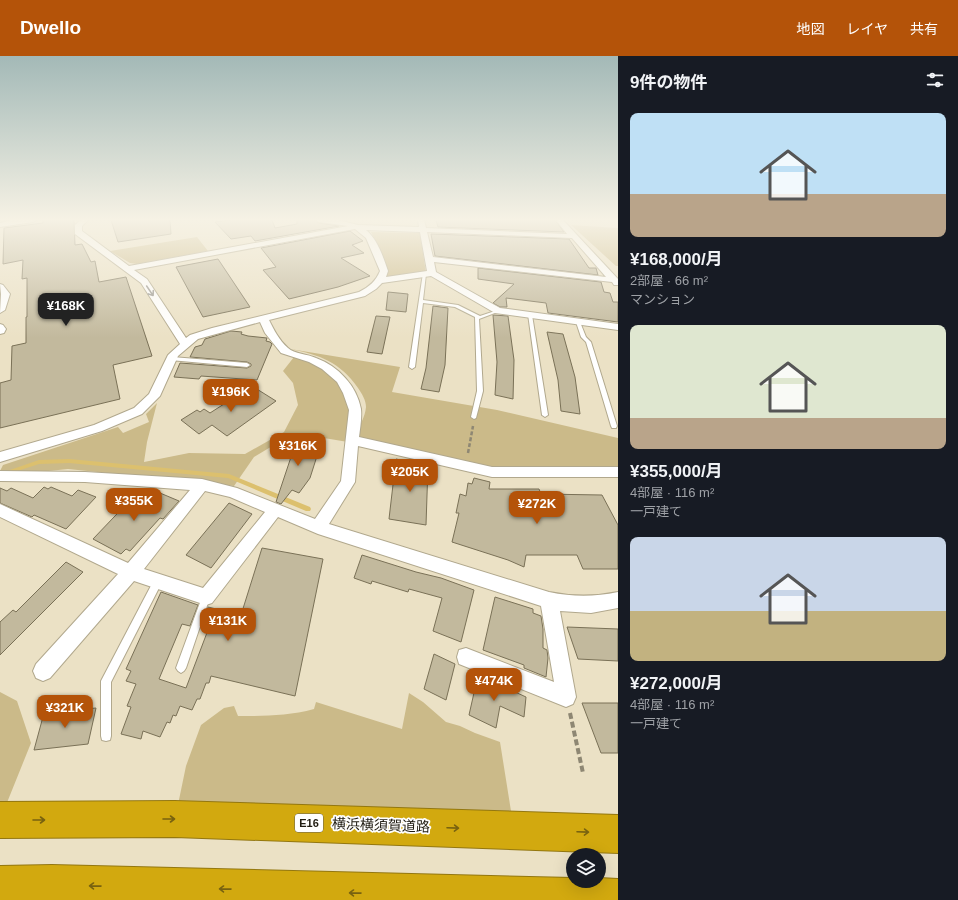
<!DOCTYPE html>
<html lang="ja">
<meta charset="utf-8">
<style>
:root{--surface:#171b24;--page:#242831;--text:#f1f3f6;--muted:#9ea1a6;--accent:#b45309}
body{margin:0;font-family:Arial,"Noto Sans JP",sans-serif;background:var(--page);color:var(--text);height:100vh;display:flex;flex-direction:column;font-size:15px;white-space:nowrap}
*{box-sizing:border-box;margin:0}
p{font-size:13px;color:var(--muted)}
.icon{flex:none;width:22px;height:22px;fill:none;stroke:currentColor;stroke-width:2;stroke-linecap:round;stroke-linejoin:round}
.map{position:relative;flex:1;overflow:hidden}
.details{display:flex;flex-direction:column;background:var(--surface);width:340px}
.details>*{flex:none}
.controls{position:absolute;left:566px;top:792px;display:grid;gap:8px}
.controls a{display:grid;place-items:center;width:40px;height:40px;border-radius:50%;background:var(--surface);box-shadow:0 4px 16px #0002;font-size:20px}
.price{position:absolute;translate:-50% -34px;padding:0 9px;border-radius:8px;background:var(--accent);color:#fff;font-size:13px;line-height:26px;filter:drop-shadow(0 1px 2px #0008)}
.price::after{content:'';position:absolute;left:50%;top:24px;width:12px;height:9px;margin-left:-6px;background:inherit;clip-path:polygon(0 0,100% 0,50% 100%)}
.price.on{background:#222;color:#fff}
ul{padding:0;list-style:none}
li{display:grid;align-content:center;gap:8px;height:212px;padding:0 12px}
li span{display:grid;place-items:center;height:124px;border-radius:8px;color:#555}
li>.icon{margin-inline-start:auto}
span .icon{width:72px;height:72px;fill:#fffc;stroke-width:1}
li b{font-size:17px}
h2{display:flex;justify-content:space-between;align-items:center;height:48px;padding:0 12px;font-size:17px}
header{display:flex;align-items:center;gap:24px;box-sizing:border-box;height:56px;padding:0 20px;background:var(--accent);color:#fff}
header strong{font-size:19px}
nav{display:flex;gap:22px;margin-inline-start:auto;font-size:14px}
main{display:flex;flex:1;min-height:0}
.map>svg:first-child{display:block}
.green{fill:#cbba89}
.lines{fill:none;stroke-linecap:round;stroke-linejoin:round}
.stream{fill:#dcc06e;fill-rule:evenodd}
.building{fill:#c2b99d;stroke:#7a7157}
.service-casing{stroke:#b1a88d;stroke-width:2}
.minor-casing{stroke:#b1a88d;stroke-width:2}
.motorway-casing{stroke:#937710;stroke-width:2}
.path-far1{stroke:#8e8773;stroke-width:2.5;stroke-dasharray:4 2;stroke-linecap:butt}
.path{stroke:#8e8773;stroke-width:4;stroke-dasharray:6 3;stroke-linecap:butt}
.service{fill:#fff;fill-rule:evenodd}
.minor{fill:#fff;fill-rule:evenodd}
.motorway{fill:#d2a90f;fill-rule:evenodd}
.oneway{stroke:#9a9894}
.oneway2{stroke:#786210}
.labels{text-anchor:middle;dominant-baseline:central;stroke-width:3.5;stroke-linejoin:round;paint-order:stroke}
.shield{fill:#fff;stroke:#625f58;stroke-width:1}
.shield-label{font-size:11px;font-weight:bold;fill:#1f1b11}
.near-street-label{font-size:14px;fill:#1f1b11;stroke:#fff}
</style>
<header>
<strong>Dwello</strong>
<nav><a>地図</a><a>レイヤ</a><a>共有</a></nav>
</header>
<main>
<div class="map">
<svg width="618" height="844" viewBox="0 0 618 844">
<rect width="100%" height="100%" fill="#ebe1c5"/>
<path class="green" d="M 571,169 L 618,172 L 618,210 L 616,210 Z
M 371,176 L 420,177 L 426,217 L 386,221 C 387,205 378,191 371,176 Z
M 197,181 L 208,195 L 137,208 L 130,207 L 110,195 Z
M 290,293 L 400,311 L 392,336 L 497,354 L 618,382 L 618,413 L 494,413 L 358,381 L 356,377 C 360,369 365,361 366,351 C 366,344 362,338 358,332 C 340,306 320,299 290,293 Z
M 294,301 L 311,306 L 324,313 L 338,325 L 350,348 L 348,386 L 294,377 L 254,401 L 234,430 L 68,413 L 19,418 L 0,415 L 3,409 L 118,371 L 123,377 L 149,366 L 146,358 L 157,347 L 147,386 L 144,406 L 189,397 L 245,398 L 284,376 L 298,349 L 293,327 L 283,315 Z
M 0,636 L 17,645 L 31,687 L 0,764 Z
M 409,637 L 423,646 L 446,666 L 460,670 L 475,677 L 500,686 L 514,774 L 175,763 L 186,710 L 201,669 L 224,652 L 234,650 L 238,660 C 264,660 288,660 314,653 L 316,646 L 402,673 Z"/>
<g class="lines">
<path class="stream" d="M 69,403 L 229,418 L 310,451 L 311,453 L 310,455 L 306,455 L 228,422 L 69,407 L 39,408 L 14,416 L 0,424 L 0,420 L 10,414 L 39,404 Z"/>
</g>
<path class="building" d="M 43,164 L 74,164 L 75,189 L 82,188 L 91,206 L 95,205 L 99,226 L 126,221 L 152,300 L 113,309 L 120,343 L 0,372 L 0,327 L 11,324 L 12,290 L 26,287 L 26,261 L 27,261 L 27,222 L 22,223 L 23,204 L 3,208 L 4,172 L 43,167 Z
M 111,164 L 170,164 L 171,178 L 118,186 Z
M 231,164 L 272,164 L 275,172 L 297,168 L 297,164 L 315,164 L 319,167 L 339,170 L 255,185 L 251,180 L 231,183 L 215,166 Z
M 436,164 L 555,164 L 564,176 L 438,171 Z
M 350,175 L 363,185 L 352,189 L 364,197 L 341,202 L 370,220 L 338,231 L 289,243 L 263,214 L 276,211 L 261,192 Z
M 431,178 L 569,183 L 589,212 L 596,212 L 598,219 L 435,200 Z
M 218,203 L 250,251 L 203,261 L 176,211 Z
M 478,212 L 601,226 L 604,236 L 610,237 L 613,246 L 618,246 L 618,266 L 548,257 L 546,247 L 506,242 L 507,251 L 500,251 L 493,247 L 514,228 L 478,223 Z
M 388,236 L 408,238 L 406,256 L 386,254 Z
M 433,250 L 448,252 L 445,309 L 439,336 L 421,333 L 426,312 Z
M 493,259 L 508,260 L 514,304 L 513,343 L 495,339 L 497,306 Z
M 376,260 L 390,261 L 382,298 L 367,296 Z
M 231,275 L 242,276 L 241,278 L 248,280 L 267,282 L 266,285 L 270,286 L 272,288 L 257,324 L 201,320 L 199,323 L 174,321 L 180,307 L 247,312 L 251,310 L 251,308 L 247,306 L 190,301 L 195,291 L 202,289 L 205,283 Z
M 547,276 L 563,278 L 575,321 L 580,358 L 561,355 L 558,324 Z
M 252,330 L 276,345 L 227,380 L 212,369 L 199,378 L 181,364 L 197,354 L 200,356 L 204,353 L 210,357 Z
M 293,381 L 319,385 L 314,400 L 317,400 L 310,422 L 299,437 L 292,434 L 281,448 L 276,446 L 292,398 L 287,395 Z
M 396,403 L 428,410 L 426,469 L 389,463 Z
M 474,422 L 490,426 L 489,433 L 539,433 L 541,438 L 602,439 L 618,469 L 618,513 L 583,513 L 577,499 L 526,499 L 524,511 L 508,504 L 452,486 L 459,457 L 456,457 L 460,438 L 466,440 L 468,427 L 472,428 Z
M 44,431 L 48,433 L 51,431 L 72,440 L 78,434 L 96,441 L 66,473 L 34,459 L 32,461 L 0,447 L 0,432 L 7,435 L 11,432 L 33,442 Z
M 160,437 L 179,445 L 163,463 L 160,462 L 130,495 L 126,493 L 121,498 L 93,483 L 136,438 L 153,446 Z
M 229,447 L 252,458 L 211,512 L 186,499 Z
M 262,492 L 323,503 L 295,640 L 211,620 L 209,627 L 206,627 L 200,643 L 197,643 L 192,654 L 180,650 L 176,660 L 173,659 L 170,667 L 167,666 L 160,681 L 143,675 L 141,683 L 121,678 L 131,651 L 127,650 L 136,628 L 126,625 L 131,615 L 126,613 L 161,536 L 198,549 L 190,570 L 182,568 L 159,623 L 186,632 L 208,574 L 201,572 L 208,551 L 241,559 Z
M 362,499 L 416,516 L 441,522 L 474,534 L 461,586 L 433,575 L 442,542 L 409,533 L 408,536 L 372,525 L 371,528 L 354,522 Z
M 66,506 L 83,516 L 0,599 L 0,566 L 13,554 L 16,556 Z
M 495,541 L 533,553 L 533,557 L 541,560 L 543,573 L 543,592 L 547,594 L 548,602 L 546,621 L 524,612 L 524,609 L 483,594 Z
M 567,571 L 618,573 L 618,605 L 578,603 Z
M 434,598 L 455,608 L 446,644 L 424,633 Z
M 478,619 L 526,641 L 524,661 L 500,650 L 496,672 L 469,659 Z
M 582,647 L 618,647 L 618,697 L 601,697 Z
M 96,652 L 88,688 L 34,694 L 44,657 Z"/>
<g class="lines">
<g class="service-casing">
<path id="service" d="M 423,217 L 426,218 L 423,244 L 458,249 L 480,260 L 498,254 L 500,255 L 479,263 L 483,335 L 476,362 L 474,363 L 471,361 L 477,335 L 475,261 L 455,251 L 423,247 L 415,311 L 412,313 L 409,311 Z
M 528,258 L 532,259 L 548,359 L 545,361 L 542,359 Z
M 576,265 L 580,266 L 586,281 L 591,286 L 617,370 L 616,372 L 612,372 L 611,370 L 586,286 L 581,281 L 576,266 Z
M 172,301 L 247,307 L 250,309 L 247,311 L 170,304 L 169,303 Z
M 158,521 L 161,522 L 162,525 L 161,528 L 111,626 L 111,680 L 110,684 L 106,685 L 102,684 L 101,680 L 101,625 L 155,522 Z
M 206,537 L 209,538 L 210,541 L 186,612 L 184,615 L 181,617 L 178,615 L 176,612 L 202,541 L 203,538 Z"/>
</g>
<g class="minor-casing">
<path id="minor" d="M 12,164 L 36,164 L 33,166 L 0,171 L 0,167 Z
M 81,164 L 88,164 L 82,170 L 82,175 L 129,210 L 348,170 L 319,166 L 316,164 L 338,164 L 358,169 L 419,171 L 418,164 L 424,164 L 426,172 L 567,178 L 556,164 L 563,164 L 618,223 L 618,229 L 614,229 L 612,226 L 434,206 L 436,216 L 500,252 L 618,268 L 618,274 L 495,257 L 431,220 L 382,227 L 376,233 L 365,240 L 269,264 C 274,274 279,284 288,292 C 294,298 308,298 316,302 C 338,310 357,330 361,353 C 362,362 360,373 359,381 L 492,411 L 618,411 L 618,421 L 492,421 L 358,390 L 355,426 L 329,468 L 549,536 C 573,541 594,541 618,536 L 618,552 L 591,557 L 560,555 L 576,641 L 573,648 L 566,651 L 459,608 L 457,601 L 459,594 L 466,592 L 554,626 L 541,550 L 318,478 L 278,461 L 212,547 L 206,549 L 134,525 L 50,622 L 43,625 L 36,622 L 33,615 L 36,608 L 118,518 L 0,461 L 0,448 L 128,507 L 190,434 L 85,426 L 0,425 L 0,415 L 85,416 L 202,423 L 237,432 L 315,463 L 341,425 L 349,354 L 343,337 L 337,326 L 322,313 L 309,306 L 281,297 L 265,277 L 260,266 L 198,283 L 178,300 L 160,340 L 142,358 L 102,375 L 0,406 L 0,396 L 94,369 L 134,352 L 149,338 L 168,299 L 180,288 L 141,227 L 75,178 L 75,169 ZM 355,173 L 366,182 L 380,215 C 376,225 369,231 359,236 L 212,272 L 190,279 L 186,282 L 147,223 L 134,214 ZM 366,174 L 420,176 L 427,215 L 386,221 L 388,215 C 383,201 378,184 366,174 ZM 427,176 L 572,182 L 606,221 L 433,201 ZM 205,435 L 230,441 L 265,456 L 203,532 L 144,513 Z
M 0,228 L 3,229 L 10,238 L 5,254 L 0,257 L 1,238 Z
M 0,268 L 3,269 L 6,273 L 4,277 L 0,278 Z"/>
</g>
<g class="motorway-casing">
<path id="motorway" d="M 175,745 L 618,759 L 618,797 L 175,781 L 0,782 L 0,746 Z
M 52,809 L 573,822 L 573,825 L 599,825 L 599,822 L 618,823 L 618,844 L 0,844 L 0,810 Z"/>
</g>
<path class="path-far1" d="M 468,397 L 473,370"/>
<path class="path" d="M 570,657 L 583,717"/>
<use href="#service" class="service"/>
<use href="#minor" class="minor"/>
<use href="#motorway" class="motorway"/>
</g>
<defs><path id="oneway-shaft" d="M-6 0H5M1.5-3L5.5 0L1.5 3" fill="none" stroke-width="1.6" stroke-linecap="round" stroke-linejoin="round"/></defs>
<use class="oneway" href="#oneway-shaft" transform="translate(150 235) rotate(56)"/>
<g class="oneway2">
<use href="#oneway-shaft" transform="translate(169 763)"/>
<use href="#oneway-shaft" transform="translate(39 764)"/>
<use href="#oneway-shaft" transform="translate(453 772) rotate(2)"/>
<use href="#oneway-shaft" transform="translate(583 776) rotate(2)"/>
<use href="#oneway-shaft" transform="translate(95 830) rotate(-179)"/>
<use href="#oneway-shaft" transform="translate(225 833) rotate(-179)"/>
<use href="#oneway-shaft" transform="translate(355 837) rotate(-179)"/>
</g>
<linearGradient id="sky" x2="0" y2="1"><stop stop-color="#a3b9b7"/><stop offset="0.58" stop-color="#f6f2e5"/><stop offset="1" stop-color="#f6f2e5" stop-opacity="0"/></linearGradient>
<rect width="618" height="282" fill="url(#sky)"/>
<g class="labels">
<rect class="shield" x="295" y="758" width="28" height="18" rx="3"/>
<g class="shield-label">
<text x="309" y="767">E16</text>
</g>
<g class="near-street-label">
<text transform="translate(381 769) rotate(2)">横浜横須賀道路</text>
</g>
</g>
</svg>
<div class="controls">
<a><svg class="icon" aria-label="layers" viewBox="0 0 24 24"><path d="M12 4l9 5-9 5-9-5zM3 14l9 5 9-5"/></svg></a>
</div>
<b class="price on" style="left:66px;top:271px">¥168K</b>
<b class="price" style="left:231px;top:357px">¥196K</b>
<b class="price" style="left:298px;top:411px">¥316K</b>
<b class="price" style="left:410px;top:437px">¥205K</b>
<b class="price" style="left:134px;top:466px">¥355K</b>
<b class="price" style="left:537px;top:469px">¥272K</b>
<b class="price" style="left:228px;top:586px">¥131K</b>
<b class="price" style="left:494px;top:646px">¥474K</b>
<b class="price" style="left:65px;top:673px">¥321K</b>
</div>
<section class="details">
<h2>9件の物件<svg class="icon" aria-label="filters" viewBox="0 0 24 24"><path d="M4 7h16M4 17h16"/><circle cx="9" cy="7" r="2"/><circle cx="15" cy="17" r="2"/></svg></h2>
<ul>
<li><span style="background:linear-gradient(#bfe0f5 65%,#b9a48a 0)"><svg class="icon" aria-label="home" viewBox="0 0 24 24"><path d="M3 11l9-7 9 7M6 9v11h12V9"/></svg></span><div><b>¥168,000/月</b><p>2部屋 · 66 m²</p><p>マンション</p></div></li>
<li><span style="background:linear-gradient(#dfe7d0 75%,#b9a48a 0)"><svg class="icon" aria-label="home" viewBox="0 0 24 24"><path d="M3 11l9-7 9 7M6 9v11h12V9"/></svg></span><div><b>¥355,000/月</b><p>4部屋 · 116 m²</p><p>一戸建て</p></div></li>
<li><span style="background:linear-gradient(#c9d6e8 60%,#c2b280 0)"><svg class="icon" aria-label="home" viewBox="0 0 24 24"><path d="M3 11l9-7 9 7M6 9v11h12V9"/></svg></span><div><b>¥272,000/月</b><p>4部屋 · 116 m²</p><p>一戸建て</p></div></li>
</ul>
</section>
</main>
